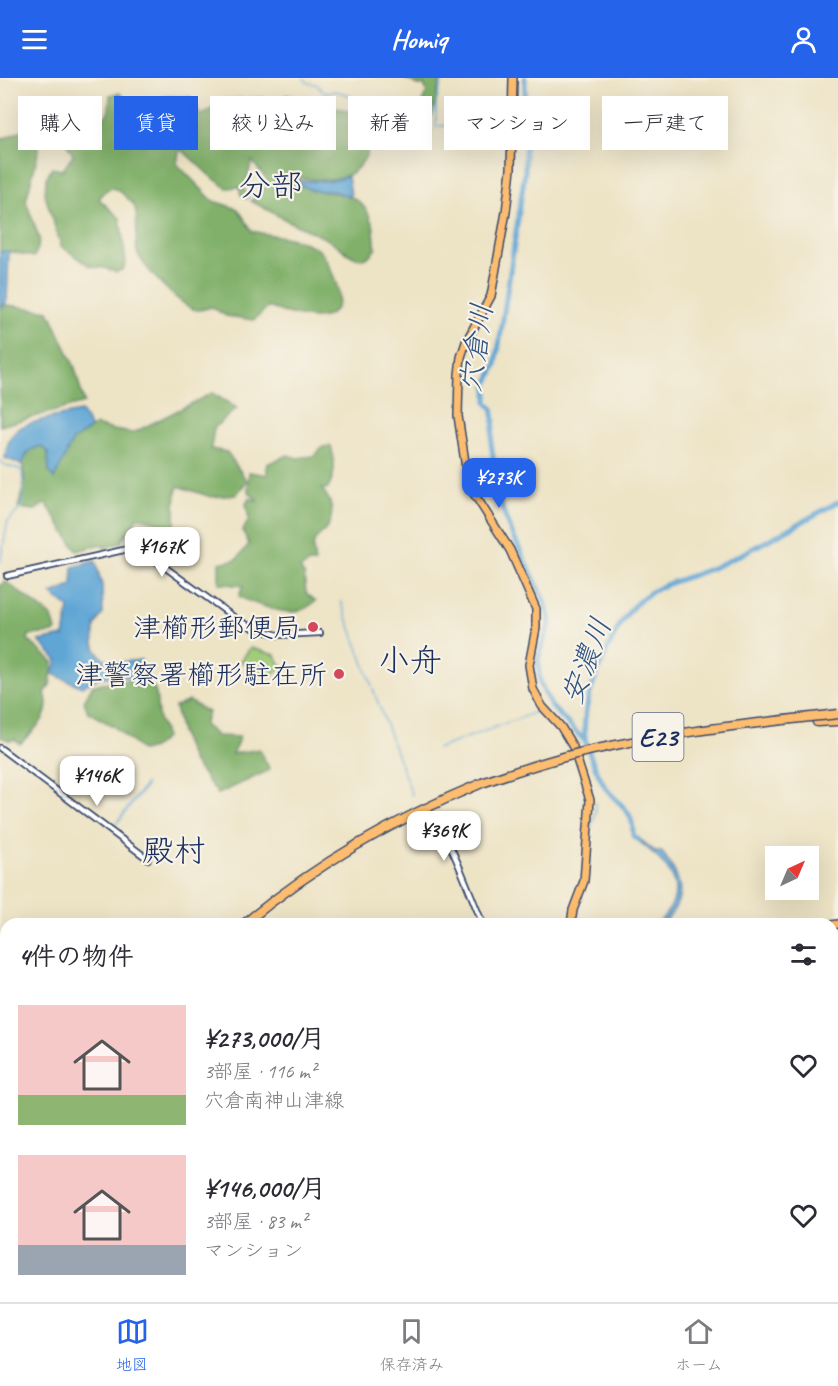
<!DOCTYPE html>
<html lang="ja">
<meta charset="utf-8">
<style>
:root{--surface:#fff;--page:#f7f7f7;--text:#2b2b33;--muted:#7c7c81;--line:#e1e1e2;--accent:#2563eb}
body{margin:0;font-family:Caveat,"Klee One",sans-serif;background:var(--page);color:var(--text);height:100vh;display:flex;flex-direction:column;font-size:22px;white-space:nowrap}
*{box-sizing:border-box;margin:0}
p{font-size:20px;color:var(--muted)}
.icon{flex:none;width:33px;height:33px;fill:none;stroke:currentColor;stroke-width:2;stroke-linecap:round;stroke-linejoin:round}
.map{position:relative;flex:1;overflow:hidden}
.panel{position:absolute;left:0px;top:840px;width:838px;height:384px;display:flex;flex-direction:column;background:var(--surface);border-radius:18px 18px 0 0;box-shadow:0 6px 24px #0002}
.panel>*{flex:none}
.banner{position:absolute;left:18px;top:18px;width:802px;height:54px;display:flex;gap:12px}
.needle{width:39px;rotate:44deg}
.buttons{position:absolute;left:765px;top:768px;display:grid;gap:12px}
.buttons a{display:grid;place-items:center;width:54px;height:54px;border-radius:0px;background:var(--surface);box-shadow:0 6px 24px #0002;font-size:30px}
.price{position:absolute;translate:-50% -51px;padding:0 14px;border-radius:12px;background:#fff;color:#222;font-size:20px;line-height:39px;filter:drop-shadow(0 2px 3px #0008)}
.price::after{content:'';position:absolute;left:50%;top:36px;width:18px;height:14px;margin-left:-9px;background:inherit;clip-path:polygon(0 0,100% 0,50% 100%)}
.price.active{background:var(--accent);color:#fff}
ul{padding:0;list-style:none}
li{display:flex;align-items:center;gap:18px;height:150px;padding:0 18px}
li span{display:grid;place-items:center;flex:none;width:168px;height:120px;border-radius:0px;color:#555}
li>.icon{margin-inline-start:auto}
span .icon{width:72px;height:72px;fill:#fffc;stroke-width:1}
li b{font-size:26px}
h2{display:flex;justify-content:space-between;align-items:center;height:72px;padding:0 18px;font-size:26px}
.tag{padding:0 21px;border-radius:0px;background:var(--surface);box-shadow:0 6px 24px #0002;font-size:21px;line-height:54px}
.tag.active{background:var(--accent);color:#fff}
header{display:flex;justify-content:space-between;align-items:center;height:78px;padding:0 18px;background:var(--accent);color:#fff;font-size:27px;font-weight:700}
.tab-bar{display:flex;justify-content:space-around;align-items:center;height:84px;border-top:2px solid var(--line);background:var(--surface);font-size:16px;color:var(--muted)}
.tab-bar a{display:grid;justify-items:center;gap:3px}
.tab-bar .active{color:var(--accent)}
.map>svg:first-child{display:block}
.green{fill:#a1cc79;stroke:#5e7e6c;stroke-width:1.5}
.forest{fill:#80b069;stroke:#4e7064;stroke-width:1.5}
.water{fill:#5fa6d5;stroke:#3d6a9a;stroke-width:1.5}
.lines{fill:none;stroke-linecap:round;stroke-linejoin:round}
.stream{stroke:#5fa6d5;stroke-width:1.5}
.river{stroke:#5fa6d5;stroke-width:5}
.minor-casing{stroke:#3a4a6d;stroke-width:8}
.major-casing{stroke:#3a4a6d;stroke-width:10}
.highway-casing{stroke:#3a4a6d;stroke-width:11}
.minor{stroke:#fff;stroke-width:4.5}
.major{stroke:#fcbd6f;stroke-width:7}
.highway{stroke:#fcbd6f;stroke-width:8}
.highway-bridge-casing{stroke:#3a4a6d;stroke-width:11;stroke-linecap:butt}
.highway-bridge{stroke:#fcbd6f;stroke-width:8}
.poi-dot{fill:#d1495b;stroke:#f7f3e8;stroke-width:2}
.labels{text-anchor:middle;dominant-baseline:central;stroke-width:4.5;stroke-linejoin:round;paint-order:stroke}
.shield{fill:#f7f3e8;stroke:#5d6a87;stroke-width:1.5}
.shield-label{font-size:27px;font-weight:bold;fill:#1b2f5e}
.poi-label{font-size:28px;fill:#1b2f5e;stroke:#f7f3e8;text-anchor:end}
.water-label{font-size:30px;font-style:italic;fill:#2f5382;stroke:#f7f3e8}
.quarter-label{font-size:32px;fill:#1b2f5e;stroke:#f7f3e8}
</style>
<header><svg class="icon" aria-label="menu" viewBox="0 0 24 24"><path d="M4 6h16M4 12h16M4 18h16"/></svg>Homiq<svg class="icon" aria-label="person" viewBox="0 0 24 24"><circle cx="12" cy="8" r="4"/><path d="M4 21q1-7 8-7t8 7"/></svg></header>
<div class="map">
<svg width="838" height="1224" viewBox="0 0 838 1224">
<rect width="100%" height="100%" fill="#f7f3e8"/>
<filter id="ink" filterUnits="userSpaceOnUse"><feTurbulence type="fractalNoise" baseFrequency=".0167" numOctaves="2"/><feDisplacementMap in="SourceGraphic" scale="12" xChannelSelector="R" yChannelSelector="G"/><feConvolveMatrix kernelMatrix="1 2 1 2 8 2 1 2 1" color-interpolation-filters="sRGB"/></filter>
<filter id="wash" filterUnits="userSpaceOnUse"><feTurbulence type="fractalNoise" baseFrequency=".008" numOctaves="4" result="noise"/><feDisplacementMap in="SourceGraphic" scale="24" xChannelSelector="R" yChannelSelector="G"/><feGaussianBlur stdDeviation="1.35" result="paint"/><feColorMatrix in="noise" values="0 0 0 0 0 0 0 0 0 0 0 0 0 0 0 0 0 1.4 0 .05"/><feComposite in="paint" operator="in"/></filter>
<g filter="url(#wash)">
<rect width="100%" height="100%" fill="#ede3c5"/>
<path class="green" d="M 250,570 L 275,577 L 283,590 L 266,600 L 241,583 Z"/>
<path class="forest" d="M 404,0 L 441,0 L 432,38 L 424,35 L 422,24 L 427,14 L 424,7 L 418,7 Z
M 120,15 L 134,29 L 167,18 L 191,19 L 201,38 L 227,22 L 261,20 L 282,25 L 286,17 L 356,35 C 360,41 367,49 369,55 C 371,64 368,76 363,83 C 348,106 323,102 298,100 L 297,106 C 329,122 359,104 373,146 C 375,153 374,162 376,170 C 373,174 368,181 362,181 C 353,181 345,173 338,168 C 324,158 308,153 292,145 C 278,138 265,130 251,123 L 270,105 L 252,83 L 244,112 L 249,118 L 247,121 L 241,117 L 239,109 L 227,110 L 209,97 L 181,71 L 179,74 L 177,86 L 213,123 L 238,131 L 252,153 C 276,159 298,158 319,172 C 324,176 326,183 329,188 C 336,203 348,228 327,238 C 314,244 281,234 268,229 L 254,242 L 226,238 L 212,229 C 208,230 202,232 198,232 C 184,232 140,187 137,173 C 135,161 139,136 134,127 C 132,124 129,122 127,120 C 116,108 108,106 99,121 L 120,140 L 126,185 L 122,192 L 116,194 L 105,190 L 90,188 L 61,168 L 45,117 L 46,100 L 52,90 L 63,92 L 73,77 L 65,63 L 51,53 C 60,41 70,44 84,42 C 91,41 98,39 105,39 L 109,32 L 110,17 Z
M 29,49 L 39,53 L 39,71 L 26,123 L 39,160 L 38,170 L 34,179 L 9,173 L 0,174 L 0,59 L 5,60 Z
M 0,226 L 49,233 L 75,290 L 84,325 L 0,348 Z
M 212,315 L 237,330 L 214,350 L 211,371 L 227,374 L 247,403 L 236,417 L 211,419 L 178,408 C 173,423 176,433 175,449 L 138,439 L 120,465 L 104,470 L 101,466 L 77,473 L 46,425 L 35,432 L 18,430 C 20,421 24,411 24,402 C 23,384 18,374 41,368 L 48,374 L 49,393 L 73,362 L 96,347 L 113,352 L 133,355 Z
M 331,368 C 335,381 336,398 328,410 L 322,411 C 332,424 336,435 326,451 C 323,455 318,457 316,461 C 311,467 314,477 315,485 L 309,485 L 300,491 L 304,496 L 306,515 L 316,523 C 310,528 302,533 294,534 C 283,535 248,525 239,518 L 243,508 L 219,505 L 219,485 L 237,481 L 249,466 L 243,453 L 249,441 L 246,426 L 249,420 L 258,423 L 248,413 L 249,394 L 267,397 L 267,386 L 288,377 L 297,380 L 314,378 L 323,369 Z
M 5,503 L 52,539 L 56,552 L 53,555 L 29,557 L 28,562 L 53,584 L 50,607 L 45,615 C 53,639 35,650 20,666 L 14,661 L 11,663 L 0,659 L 0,508 Z
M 140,601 C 163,607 154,624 159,641 C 161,648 165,652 165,660 L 153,670 L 142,673 L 113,648 L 88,634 L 84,623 L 92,608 L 102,605 Z
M 189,623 L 208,634 L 204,647 L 217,658 L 240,659 L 232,676 L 259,671 L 270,692 L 218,716 L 192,682 L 181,655 L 175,629 Z"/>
<path class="water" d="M 348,98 L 351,117 L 349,119 L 338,114 L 312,112 L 299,106 L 298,103 L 328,103 Z
M 9,173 L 7,222 L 3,229 L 0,229 L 0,174 Z
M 81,334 L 91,350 L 73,362 L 54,401 L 49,393 L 48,374 L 41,368 C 29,371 26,376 22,387 L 5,380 C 6,370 8,360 16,353 C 24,344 69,336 81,334 Z
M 95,483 L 102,507 L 103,536 C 91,548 89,574 107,582 C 116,586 131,583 141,582 L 138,599 L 100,599 L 82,609 L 53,596 L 57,582 L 39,563 L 64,558 L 69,530 L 51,516 L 72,508 L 73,489 Z
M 632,758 L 636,758 L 656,774 L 662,774 C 682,801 689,820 662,846 L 656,846 C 697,811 664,782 632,758 Z"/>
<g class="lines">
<path class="stream" d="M 304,0 L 308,5 L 316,6 L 324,15 L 335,13 L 350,17 L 354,25 L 374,36
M 375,39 L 424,55
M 516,47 L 526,47
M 439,48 L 503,45 L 509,46
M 436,50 L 436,24 L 443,0
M 429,53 L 432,52
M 0,383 L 5,387 L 22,392 L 24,419 L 19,432 L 8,443 L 0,484
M 341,523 L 372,608
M 373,611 L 412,717
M 437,671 L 541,632
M 112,751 L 146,706
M 112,751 L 146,708
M 591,751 L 596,732 L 595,725
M 570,1218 L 575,1224"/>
<path class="river" d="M 525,0 L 525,94 L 496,287 L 487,306 L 487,325 L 492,330 L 494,342 L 491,365 L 499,420 L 508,447 L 544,521 L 550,544 L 538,581 L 540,605 L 551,628 L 584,662
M 639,762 L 633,758 C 634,733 623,730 608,713 C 602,706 585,669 585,659 C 584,648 585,634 588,623 C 594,598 619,539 639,523 C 662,503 691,500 717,488 C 758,469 798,446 838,424
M 0,970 L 6,971
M 605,1218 L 610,1224
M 284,1224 L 285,1218"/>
</g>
</g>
<g filter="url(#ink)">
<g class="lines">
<g class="minor-casing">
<path id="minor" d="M 7,498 L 137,469 L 235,540 L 253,550 L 278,557 L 320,555
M 0,670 L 148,781
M 430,736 C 449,754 471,820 483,846
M 0,1074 L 6,1072
M 832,1152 L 838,1150
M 832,1156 L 838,1154"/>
</g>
<g class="major-casing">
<path id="major" d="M 513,0 L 511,91 L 506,134 L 491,218 L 466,264 L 461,279 L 459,297 L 458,338 L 467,397 L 473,414 L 510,472 L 536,531 L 536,550 L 529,587 L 533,611 L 542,628 L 561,649 L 573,669 L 590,722 L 584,803 L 573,832 L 571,846
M 832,847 L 838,846
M 0,1189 L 6,1188
M 162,1218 L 163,1224"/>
</g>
<g class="highway-casing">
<path id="highway" d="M 817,644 L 838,643
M 244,846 C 316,786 395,741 482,705
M 0,910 L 6,913
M 832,1033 L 838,1032
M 0,1106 L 6,1099
M 521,1218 L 523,1224
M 592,1218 L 595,1224
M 291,1224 L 304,1218"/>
</g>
<use href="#minor" class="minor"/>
<use href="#major" class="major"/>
<use href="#highway" class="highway"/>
<g class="highway-bridge-casing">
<path id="highway-bridge" d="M 482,705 C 519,692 558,679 597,671 C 676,653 757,645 838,636"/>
</g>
<use href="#highway-bridge" class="highway-bridge"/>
</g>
</g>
<g class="poi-dot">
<circle cx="313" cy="549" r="6"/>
<circle cx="339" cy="596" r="6"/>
</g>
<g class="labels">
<rect class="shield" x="632.5" y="635" width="51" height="48" rx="4.5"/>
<g class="shield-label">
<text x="658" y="659">E23</text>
</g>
<g class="poi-label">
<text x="301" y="549">津櫛形郵便局</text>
<text x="327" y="596">津警察署櫛形駐在所</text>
</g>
<g class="water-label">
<text transform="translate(476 270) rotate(-82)">穴倉川</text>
<text transform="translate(586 583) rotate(-69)">安濃川</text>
</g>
<g class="quarter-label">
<text x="271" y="107">分部</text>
<text x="410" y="582">小舟</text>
<text x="174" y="772">殿村</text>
</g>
</g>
</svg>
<div class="buttons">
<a><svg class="needle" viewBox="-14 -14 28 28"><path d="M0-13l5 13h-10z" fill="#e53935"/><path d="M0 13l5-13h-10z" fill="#7c7c81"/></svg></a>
</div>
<b class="price active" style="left:499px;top:431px">¥273K</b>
<b class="price" style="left:162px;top:500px">¥167K</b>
<b class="price" style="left:97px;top:729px">¥146K</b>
<b class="price" style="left:444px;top:784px">¥369K</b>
<div class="banner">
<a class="tag">購入</a>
<a class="tag active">賃貸</a>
<a class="tag">絞り込み</a>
<a class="tag">新着</a>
<a class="tag">マンション</a>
<a class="tag">一戸建て</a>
</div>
<section class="panel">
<h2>4件の物件<svg class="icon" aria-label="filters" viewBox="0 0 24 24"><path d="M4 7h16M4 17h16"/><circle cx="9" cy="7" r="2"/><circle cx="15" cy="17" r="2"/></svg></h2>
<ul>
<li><span style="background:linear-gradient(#f6c9c9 75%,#8fb573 0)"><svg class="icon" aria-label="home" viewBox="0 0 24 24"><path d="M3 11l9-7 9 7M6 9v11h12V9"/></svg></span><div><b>¥273,000/月</b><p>3部屋 · 116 m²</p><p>穴倉南神山津線</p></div><svg class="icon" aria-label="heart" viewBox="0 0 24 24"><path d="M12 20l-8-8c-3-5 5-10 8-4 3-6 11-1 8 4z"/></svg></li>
<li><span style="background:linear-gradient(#f6c9c9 75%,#9aa5b1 0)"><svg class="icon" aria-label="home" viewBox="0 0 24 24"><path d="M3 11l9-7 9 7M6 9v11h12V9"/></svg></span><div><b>¥146,000/月</b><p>3部屋 · 83 m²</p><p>マンション</p></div><svg class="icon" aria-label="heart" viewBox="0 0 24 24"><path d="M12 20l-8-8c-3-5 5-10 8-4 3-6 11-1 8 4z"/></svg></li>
</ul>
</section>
</div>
<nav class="tab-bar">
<a class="active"><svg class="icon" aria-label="map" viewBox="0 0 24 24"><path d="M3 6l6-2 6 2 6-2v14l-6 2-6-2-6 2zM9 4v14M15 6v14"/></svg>地図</a>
<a><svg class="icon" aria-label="saved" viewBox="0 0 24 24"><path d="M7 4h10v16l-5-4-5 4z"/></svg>保存済み</a>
<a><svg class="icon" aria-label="home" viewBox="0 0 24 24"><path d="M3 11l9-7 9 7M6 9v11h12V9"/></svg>ホーム</a>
</nav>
